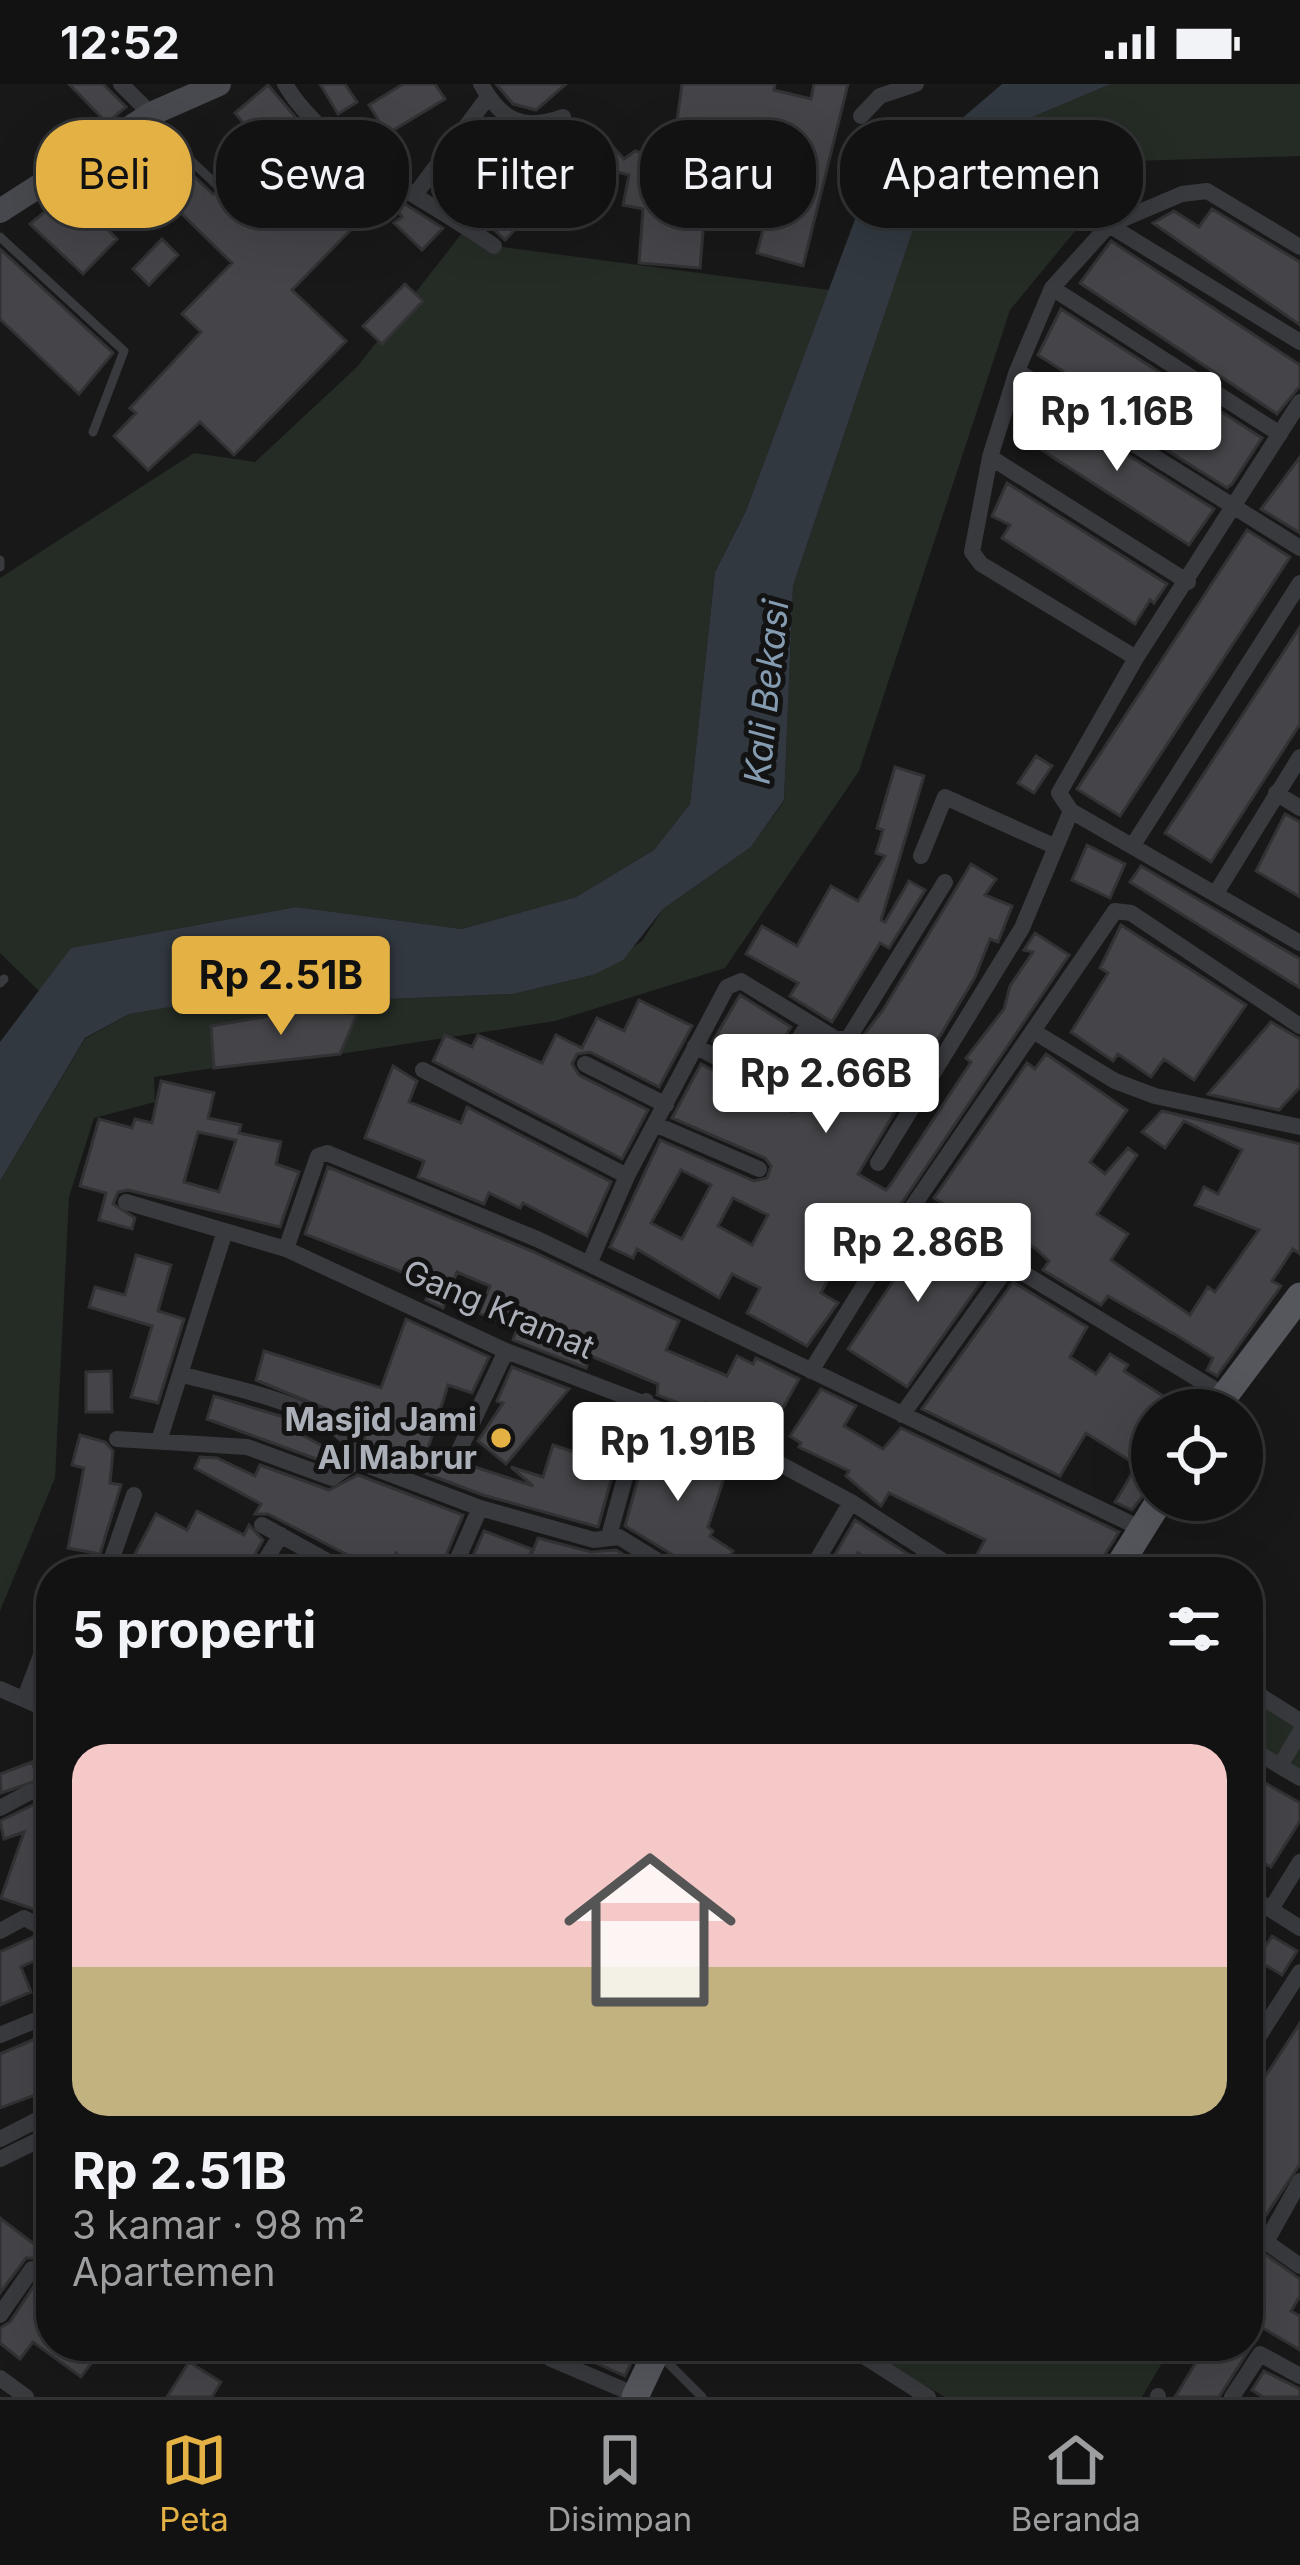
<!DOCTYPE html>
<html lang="id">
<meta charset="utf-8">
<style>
:root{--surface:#121213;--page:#1f2021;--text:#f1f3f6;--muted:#9c9ea0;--line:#313233;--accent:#e4b145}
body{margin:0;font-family:Inter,sans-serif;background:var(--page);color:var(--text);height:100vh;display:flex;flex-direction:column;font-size:45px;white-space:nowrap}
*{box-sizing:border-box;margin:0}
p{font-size:39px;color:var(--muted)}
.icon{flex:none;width:66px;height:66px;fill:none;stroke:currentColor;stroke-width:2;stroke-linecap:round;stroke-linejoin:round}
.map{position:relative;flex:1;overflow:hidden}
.panel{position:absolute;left:36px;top:1473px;width:1227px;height:804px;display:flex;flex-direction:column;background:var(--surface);border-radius:48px;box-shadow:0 12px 48px #0002,0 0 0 3px var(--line)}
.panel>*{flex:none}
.guide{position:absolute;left:36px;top:36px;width:1230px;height:108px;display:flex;gap:24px}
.fabs{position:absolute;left:1131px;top:1305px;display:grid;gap:24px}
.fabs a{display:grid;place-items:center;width:132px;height:132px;border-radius:50%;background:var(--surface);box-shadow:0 12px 48px #0002,0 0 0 3px var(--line);font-size:60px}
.price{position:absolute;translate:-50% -102px;padding:0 27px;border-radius:12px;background:#fff;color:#222;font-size:39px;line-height:78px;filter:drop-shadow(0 3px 6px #0008)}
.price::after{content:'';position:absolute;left:50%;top:72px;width:36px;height:27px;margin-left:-18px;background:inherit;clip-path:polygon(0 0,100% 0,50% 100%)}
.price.active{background:var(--accent);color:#111}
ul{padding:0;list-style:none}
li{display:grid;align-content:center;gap:24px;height:636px;padding:0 36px}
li+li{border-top:3px solid var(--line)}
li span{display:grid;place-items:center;height:372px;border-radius:36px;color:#555}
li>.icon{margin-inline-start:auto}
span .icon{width:216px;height:216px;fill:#fffc;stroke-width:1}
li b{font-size:51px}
h2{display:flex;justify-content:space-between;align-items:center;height:144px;padding:0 36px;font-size:51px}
.pill{padding:0 42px;border-radius:48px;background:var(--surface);box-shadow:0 12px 48px #0002,0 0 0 3px var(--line);font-size:42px;line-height:108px}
.pill.active{background:var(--accent);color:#111}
.status{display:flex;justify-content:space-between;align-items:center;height:84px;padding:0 60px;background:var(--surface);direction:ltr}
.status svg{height:33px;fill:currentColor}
.tabs{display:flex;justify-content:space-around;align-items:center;height:168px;border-top:3px solid var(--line);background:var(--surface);font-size:33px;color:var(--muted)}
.tabs a{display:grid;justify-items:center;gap:6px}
.tabs .active{color:var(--accent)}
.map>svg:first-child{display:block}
.green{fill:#242c25}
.water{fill:#31383f}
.building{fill:#454549;stroke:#323235;stroke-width:3;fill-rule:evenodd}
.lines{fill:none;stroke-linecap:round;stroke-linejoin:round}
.lane{stroke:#393a3e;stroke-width:9}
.street{stroke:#393a3e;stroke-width:16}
.secondary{stroke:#47494e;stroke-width:24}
.primary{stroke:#55575d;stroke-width:27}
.poi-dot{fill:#e4b145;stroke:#131314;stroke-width:4.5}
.labels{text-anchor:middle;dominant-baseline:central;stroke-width:10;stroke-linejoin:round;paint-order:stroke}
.street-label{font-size:33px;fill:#abafb8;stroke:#131314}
.poi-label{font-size:33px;font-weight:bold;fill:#abafb8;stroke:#131314;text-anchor:end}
.water-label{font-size:36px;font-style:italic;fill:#859bb0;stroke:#131314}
</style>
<div class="status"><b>12:52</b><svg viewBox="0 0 49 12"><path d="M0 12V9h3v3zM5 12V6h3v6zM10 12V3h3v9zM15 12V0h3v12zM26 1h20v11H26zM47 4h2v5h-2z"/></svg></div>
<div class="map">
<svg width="1300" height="2313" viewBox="0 0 1300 2313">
<rect width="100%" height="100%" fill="#181819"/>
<path class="green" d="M 1111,0 L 1300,0 L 1300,72 L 1133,77 L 1010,226 L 859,687 L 725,884 L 555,937 L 340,970 L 356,930 L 310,925 L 212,942 L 214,984 L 154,993 L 155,1018 L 94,1034 L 69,1113 L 55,1394 L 0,1527 L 0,1097 L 85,955 L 129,930 L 348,892 L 364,916 L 513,910 L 593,891 L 642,857 L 663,825 L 751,763 L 784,717 L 793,502 L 918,131 L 1023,37 Z
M 467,143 L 494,162 L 829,206 L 746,427 L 715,488 L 690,720 L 654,766 L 576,813 L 462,845 L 296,823 L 72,864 L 39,907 L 0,869 L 0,494 L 194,369 L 255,378 L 357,283 Z
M 1248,1604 L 1300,1637 L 1300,1694 L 1248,1663 Z
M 858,2262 L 1172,2262 L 1142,2313 L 945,2313 Z"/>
<path class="water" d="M 1002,0 L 1111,0 L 1023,37 L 918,131 L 793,502 L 784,716 L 751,763 L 663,825 L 623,876 L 593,891 L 513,910 L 364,916 L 347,893 L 129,930 L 85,954 L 0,1097 L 0,958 L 71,864 L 296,823 L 462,845 L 576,813 L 654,766 L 690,720 L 715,488 L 746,427 L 860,122 Z"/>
<path class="building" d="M 69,0 L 103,0 L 126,23 L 107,39 Z
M 320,0 L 345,0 L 357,18 L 338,30 Z
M 403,0 L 435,0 L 445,15 L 387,50 L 369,21 Z
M 496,0 L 566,0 L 536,26 L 513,20 Z
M 682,0 L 775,0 L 774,6 L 811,15 L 814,0 L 848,0 L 803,182 L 757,169 L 764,142 L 704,136 L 700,184 L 639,179 L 643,125 L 623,121 L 629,91 L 607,85 L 613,63 L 624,75 L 635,67 L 654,72 L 656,62 L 673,67 Z
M 268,1 L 314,55 L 289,76 L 319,106 L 340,86 L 374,122 L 292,206 L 346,257 L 234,371 L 200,338 L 148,386 L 114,352 L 136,329 L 130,324 L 201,248 L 182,230 L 232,179 L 145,94 L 169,69 L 213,110 L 225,110 L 228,101 L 266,66 L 235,29 Z
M 461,72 L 490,100 L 495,94 L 531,129 L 505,156 L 461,113 L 453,121 L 433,108 Z
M 96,85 L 127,114 L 102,140 L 117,155 L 83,190 L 30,140 Z
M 400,117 L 443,144 L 422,166 L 394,139 L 402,133 L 395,122 Z
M 1212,125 L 1300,178 L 1300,241 L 1153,139 L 1174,127 L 1199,143 Z
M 162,155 L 178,171 L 149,201 L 133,185 Z
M 1111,157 L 1300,281 L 1300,302 L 1277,330 L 1080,199 Z
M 0,165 L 113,269 L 79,310 L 0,235 Z
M 405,200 L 423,217 L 382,260 L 363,242 Z
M 1061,225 L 1262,354 L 1232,400 L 1227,404 L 1057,297 L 1063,287 L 1038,271 Z
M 1043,318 L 1214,425 L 1189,461 L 1020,352 Z
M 1300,373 L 1300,449 L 1261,425 Z
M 1007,399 L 1167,500 L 1154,519 L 1150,516 L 1135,540 L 1002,454 L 1010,441 L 992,432 Z
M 1247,446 L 1290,473 L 1120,732 L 1077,705 Z
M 1300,543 L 1300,640 L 1211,778 L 1165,749 Z
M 1036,672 L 1052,682 L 1034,709 L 1018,699 Z
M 895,683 L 924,692 L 881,836 L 885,838 L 909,797 L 925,806 L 889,864 L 880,859 L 832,938 L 790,912 L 798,899 L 746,870 L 762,842 L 797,862 L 831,802 L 858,817 L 885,772 L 876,769 L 883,746 L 877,744 Z
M 1285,730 L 1300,738 L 1300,813 L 1256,787 Z
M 1087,761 L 1125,780 L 1110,814 L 1072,796 Z
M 971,780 L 996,795 L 985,811 L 1012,822 L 998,858 L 990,855 L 975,893 L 858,1090 L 886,1106 L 891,1100 L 971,978 L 966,974 L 1004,925 L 1010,902 L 1033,868 L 1024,866 L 1035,849 L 1069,871 L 874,1160 L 852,1148 L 821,1209 L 838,1219 L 807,1262 L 747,1229 L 760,1204 L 732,1190 L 719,1214 L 637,1165 L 633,1174 L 610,1163 L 660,1056 L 754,1097 L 767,1094 L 771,1082 L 765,1074 L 672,1034 L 701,980 L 792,1028 L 808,1024 L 822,1031 L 851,984 L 842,979 L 883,926 ZM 681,1086 L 711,1101 L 682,1155 L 651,1139 ZM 733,1114 L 768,1131 L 752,1161 L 718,1142 Z
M 1141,782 L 1300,875 L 1300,904 L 1130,798 Z
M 1121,841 L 1246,921 L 1194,996 L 1164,975 L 1151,993 L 1118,970 L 1113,977 L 1071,948 L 1108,889 L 1100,884 Z
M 740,911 L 791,943 L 765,985 L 713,957 Z
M 639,916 L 692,942 L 659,1003 L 590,968 L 577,970 L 572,980 L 579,991 L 648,1026 L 622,1075 L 433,977 L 445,951 L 472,963 L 478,951 L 542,979 L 556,951 L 582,964 L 597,934 L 624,947 Z
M 310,925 L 357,930 L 340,970 L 214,984 L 211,942 Z
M 1271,938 L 1300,955 L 1300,1003 L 1279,1026 L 1208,1010 Z
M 1046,970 L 1127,1026 L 1090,1078 L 1105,1090 L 1128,1064 L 1137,1071 L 1097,1130 L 1128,1150 L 1111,1176 L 1190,1231 L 1208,1203 L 1215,1208 L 1259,1146 L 1195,1121 L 1204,1103 L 1218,1110 L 1242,1066 L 1184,1037 L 1165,1064 L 1142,1048 L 1162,1027 L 1300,1060 L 1300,1170 L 1293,1165 L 1272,1197 L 1281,1202 L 1217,1292 L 1207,1286 L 1213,1274 L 1176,1251 L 1108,1212 L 1101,1221 L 1043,1186 L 1049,1177 L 1036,1165 L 968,1123 L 962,1131 L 934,1114 L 1027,979 L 1035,985 Z
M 393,982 L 417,997 L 409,1018 L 461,1039 L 467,1023 L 611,1098 L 587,1152 L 523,1119 L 520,1124 L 489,1109 L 484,1120 L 418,1093 L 424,1077 L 365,1054 Z
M 161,997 L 214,1009 L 208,1034 L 241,1041 L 239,1049 L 281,1058 L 276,1080 L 299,1088 L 280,1143 L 128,1106 L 118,1108 L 113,1120 L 135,1134 L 132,1145 L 99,1136 L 106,1109 L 80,1102 L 99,1035 L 132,1044 L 135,1035 L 152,1039 ZM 198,1048 L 236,1056 L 219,1108 L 184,1098 Z
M 328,1083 L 532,1167 L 679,1237 L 666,1266 L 727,1292 L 737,1272 L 753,1280 L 756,1274 L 799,1295 L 773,1342 L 734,1323 L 731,1330 L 706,1319 L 702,1328 L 657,1311 L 658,1300 L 591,1272 L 586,1284 L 513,1256 L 517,1245 L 479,1229 L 490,1202 L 457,1188 L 443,1224 L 426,1216 L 432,1200 L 305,1150 Z
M 917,1140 L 991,1184 L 907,1303 L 848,1265 L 904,1181 L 897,1173 Z
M 136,1171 L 171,1181 L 158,1227 L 184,1235 L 158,1319 L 131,1313 L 152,1242 L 89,1223 L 95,1203 L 125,1211 Z
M 1013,1198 L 1087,1243 L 1070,1273 L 1096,1290 L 1110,1270 L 1128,1281 L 1124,1287 L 1185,1326 L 1152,1326 L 1152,1400 L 1132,1426 L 1115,1418 L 1137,1381 L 1086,1349 L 1060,1392 L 922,1325 Z
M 406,1235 L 489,1273 L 472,1309 L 448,1301 L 430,1358 L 427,1366 L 444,1372 L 453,1383 L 466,1380 L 533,1402 L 511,1383 L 543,1393 L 553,1361 L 595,1375 L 609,1332 L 627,1338 L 598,1443 L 483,1411 L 371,1369 L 364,1354 L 368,1342 L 256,1296 L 264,1267 L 381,1304 Z
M 512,1283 L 569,1305 L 506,1380 L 478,1357 L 503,1319 L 497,1317 Z
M 111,1287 L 112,1328 L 86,1328 L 86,1288 Z
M 821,1305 L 856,1322 L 844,1342 L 883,1365 L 901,1344 L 1119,1448 L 1094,1488 L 1003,1488 L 976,1472 L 985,1456 L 889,1409 L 881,1422 L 846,1392 L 849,1387 L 799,1363 L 801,1359 L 790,1352 Z
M 214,1312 L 290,1335 L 293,1346 L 341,1372 L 330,1380 L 207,1335 Z
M 654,1337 L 695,1352 L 685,1381 L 724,1394 L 708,1443 L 713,1447 L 710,1452 L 733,1467 L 728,1474 L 749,1488 L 689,1488 L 683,1477 L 625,1442 Z
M 80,1351 L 105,1358 L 113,1367 L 110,1399 L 121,1401 L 100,1470 L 68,1464 L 84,1384 L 72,1381 Z
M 200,1373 L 217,1374 L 255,1392 L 260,1381 L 329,1406 L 358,1391 L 463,1431 L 439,1488 L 416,1488 L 396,1469 L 388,1488 L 381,1488 L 268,1430 L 255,1430 L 261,1420 L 195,1384 Z
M 197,1427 L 244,1451 L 249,1441 L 263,1456 L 245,1488 L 145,1488 L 150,1478 L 135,1470 L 156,1430 L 187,1446 Z
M 855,1436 L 936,1488 L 886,1488 L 858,1469 L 847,1488 L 825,1488 Z
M 484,1447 L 532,1465 L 523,1488 L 504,1482 L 502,1488 L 466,1488 Z
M 538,1454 L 591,1468 L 616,1466 L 652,1488 L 546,1484 L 529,1477 Z
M 32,1678 L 39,1696 L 1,1709 L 0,1690 Z
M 1248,1689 L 1300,1719 L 1300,1737 L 1271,1783 L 1248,1770 Z
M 33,1721 L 49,1722 L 51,1727 L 51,1831 L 1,1814 L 24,1748 L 4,1755 L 0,1737 Z
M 1272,1852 L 1297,1867 L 1282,1891 L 1257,1876 Z
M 33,1853 L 49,1870 L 21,1883 L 31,1908 L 0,1921 L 0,1868 Z
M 1300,1939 L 1300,2080 L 1248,2158 L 1300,2195 L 1300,2212 L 1291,2227 L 1300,2232 L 1300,2266 L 1263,2244 L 1219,2313 L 1175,2313 L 1206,2262 L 1248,2262 L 1248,2019 Z
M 51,1948 L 51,2005 L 0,2024 L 0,1970 Z
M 0,2134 L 51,2173 L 51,2262 L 104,2262 L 81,2293 L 33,2258 L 20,2275 L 0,2259 L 0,2244 L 10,2238 L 45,2185 L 38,2174 L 26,2174 L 0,2209 Z
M 590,2262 L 632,2262 L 638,2264 L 625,2292 L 585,2274 Z
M 189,2278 L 221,2298 L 212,2313 L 167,2313 Z
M 1264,2287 L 1300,2305 L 1300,2313 L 1263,2313 L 1252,2306 Z"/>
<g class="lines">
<path class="lane" d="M 151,30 L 170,57 L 219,103
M 0,153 L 124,267 L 93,348
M 0,476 L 0,483
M 0,899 L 4,895
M 659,2270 L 702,2313"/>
<path class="street" d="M 121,0 L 151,30
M 285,0 C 323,66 430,117 494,162
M 481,0 C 502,38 524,47 563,33
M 861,32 L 880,12 L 916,0
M 417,108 L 488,13
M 1109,141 L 1300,258
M 1052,204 L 1280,350
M 1017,287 L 1300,464
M 1300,318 L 1136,574 L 1059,709 L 1071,727 L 1300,859
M 990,373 L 1188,498
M 1136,574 L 981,480 L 972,468 L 990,373 L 1017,287 L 1052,204 L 1109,141 L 1182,110 L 1207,107 L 1300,163
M 1276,709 L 1300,724
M 1133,761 L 1300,499
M 921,772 L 945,713 L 1056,763
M 1216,809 L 1300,673
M 1033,947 L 1115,997 L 1155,1012 L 1300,1043
M 695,962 L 798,1017
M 585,980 L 666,1021
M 423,986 L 627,1092
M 769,1002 L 809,939
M 657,1041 L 759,1085
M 878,1079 L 1022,844 L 1071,727
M 126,1118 L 286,1165 L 506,1267 L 724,1350 L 851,1418 L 960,1488
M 913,1122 L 1224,1311
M 286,1165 L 318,1072 L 327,1069 L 537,1155 L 1142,1445
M 589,1180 L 627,1092 L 727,903 L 741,897 L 836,955 L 848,955 L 945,798
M 811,1287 L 913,1122 L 1115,827 L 1131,829 L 1300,942
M 180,1290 C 228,1304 350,1323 362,1379
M 902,1331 L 1011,1178
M 117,1355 L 247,1363 L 332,1394 L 356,1377 L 480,1424 L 594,1456 L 619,1453 L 676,1488
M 159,1357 L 225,1147
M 457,1371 L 506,1267
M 262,1441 L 347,1488
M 609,1452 L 646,1317
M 107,1488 L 134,1411
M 258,1488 L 281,1451
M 452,1488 L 480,1424
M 810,1488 L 851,1418
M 1248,1604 L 1300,1637
M 0,1605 L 51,1627
M 25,1613 L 51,1545
M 1248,1663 L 1300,1694
M 1280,1682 L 1300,1648
M 0,1724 L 30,1708 L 51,1709
M 1248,1811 L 1300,1844
M 1271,1825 L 1300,1778
M 0,1847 L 24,1834 L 51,1848
M 0,1951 L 39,1935 L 51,1919
M 1248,1969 L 1300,1888
M 0,2055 L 51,2029
M 0,2075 L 51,2050
M 1300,2097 L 1266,2158 L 1300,2182
M 0,2231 L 32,2185
M 848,2262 L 928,2313
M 551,2275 L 636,2311
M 0,2294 L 26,2313
M 1158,2313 L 1158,2312
M 1232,2313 L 1260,2270 L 1300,2292"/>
<path class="secondary" d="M 0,127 L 151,30 L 219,0"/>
<path class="primary" d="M 1214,1326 L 1300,1212
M 1115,1488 L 1160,1416
M 635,2313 L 659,2262"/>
</g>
<circle class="poi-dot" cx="501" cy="1354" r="12"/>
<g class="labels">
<g class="street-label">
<text transform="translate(499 1225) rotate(23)">Gang Kramat</text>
</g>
<g class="poi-label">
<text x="477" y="1335">Masjid Jami<tspan x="477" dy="38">Al Mabrur</tspan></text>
</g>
<g class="water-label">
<text transform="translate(766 608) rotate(-84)">Kali Bekasi</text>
</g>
</g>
</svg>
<div class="fabs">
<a><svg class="icon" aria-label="locate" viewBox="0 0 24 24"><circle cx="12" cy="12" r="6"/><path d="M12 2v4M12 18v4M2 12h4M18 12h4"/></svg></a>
</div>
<b class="price" style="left:1117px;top:390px">Rp 1.16B</b>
<b class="price active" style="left:281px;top:954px">Rp 2.51B</b>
<b class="price" style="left:826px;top:1052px">Rp 2.66B</b>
<b class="price" style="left:918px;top:1221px">Rp 2.86B</b>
<b class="price" style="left:678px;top:1420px">Rp 1.91B</b>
<div class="guide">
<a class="pill active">Beli</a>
<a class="pill">Sewa</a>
<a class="pill">Filter</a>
<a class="pill">Baru</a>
<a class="pill">Apartemen</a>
</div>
<section class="panel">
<h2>5 properti<svg class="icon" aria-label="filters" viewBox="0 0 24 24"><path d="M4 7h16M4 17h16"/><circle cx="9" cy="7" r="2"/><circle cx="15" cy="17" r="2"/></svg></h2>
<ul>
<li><span style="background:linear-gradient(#f6c9c9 60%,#c2b280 0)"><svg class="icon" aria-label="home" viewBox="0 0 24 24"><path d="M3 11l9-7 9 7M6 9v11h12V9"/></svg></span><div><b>Rp 2.51B</b><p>3 kamar · 98 m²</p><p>Apartemen</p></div></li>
</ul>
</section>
</div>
<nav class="tabs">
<a class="active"><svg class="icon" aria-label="map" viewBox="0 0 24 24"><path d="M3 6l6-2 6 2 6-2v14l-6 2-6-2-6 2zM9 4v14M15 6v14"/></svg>Peta</a>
<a><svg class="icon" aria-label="saved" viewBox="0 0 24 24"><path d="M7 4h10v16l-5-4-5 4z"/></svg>Disimpan</a>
<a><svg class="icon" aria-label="home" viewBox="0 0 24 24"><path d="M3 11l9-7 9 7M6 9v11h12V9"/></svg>Beranda</a>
</nav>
